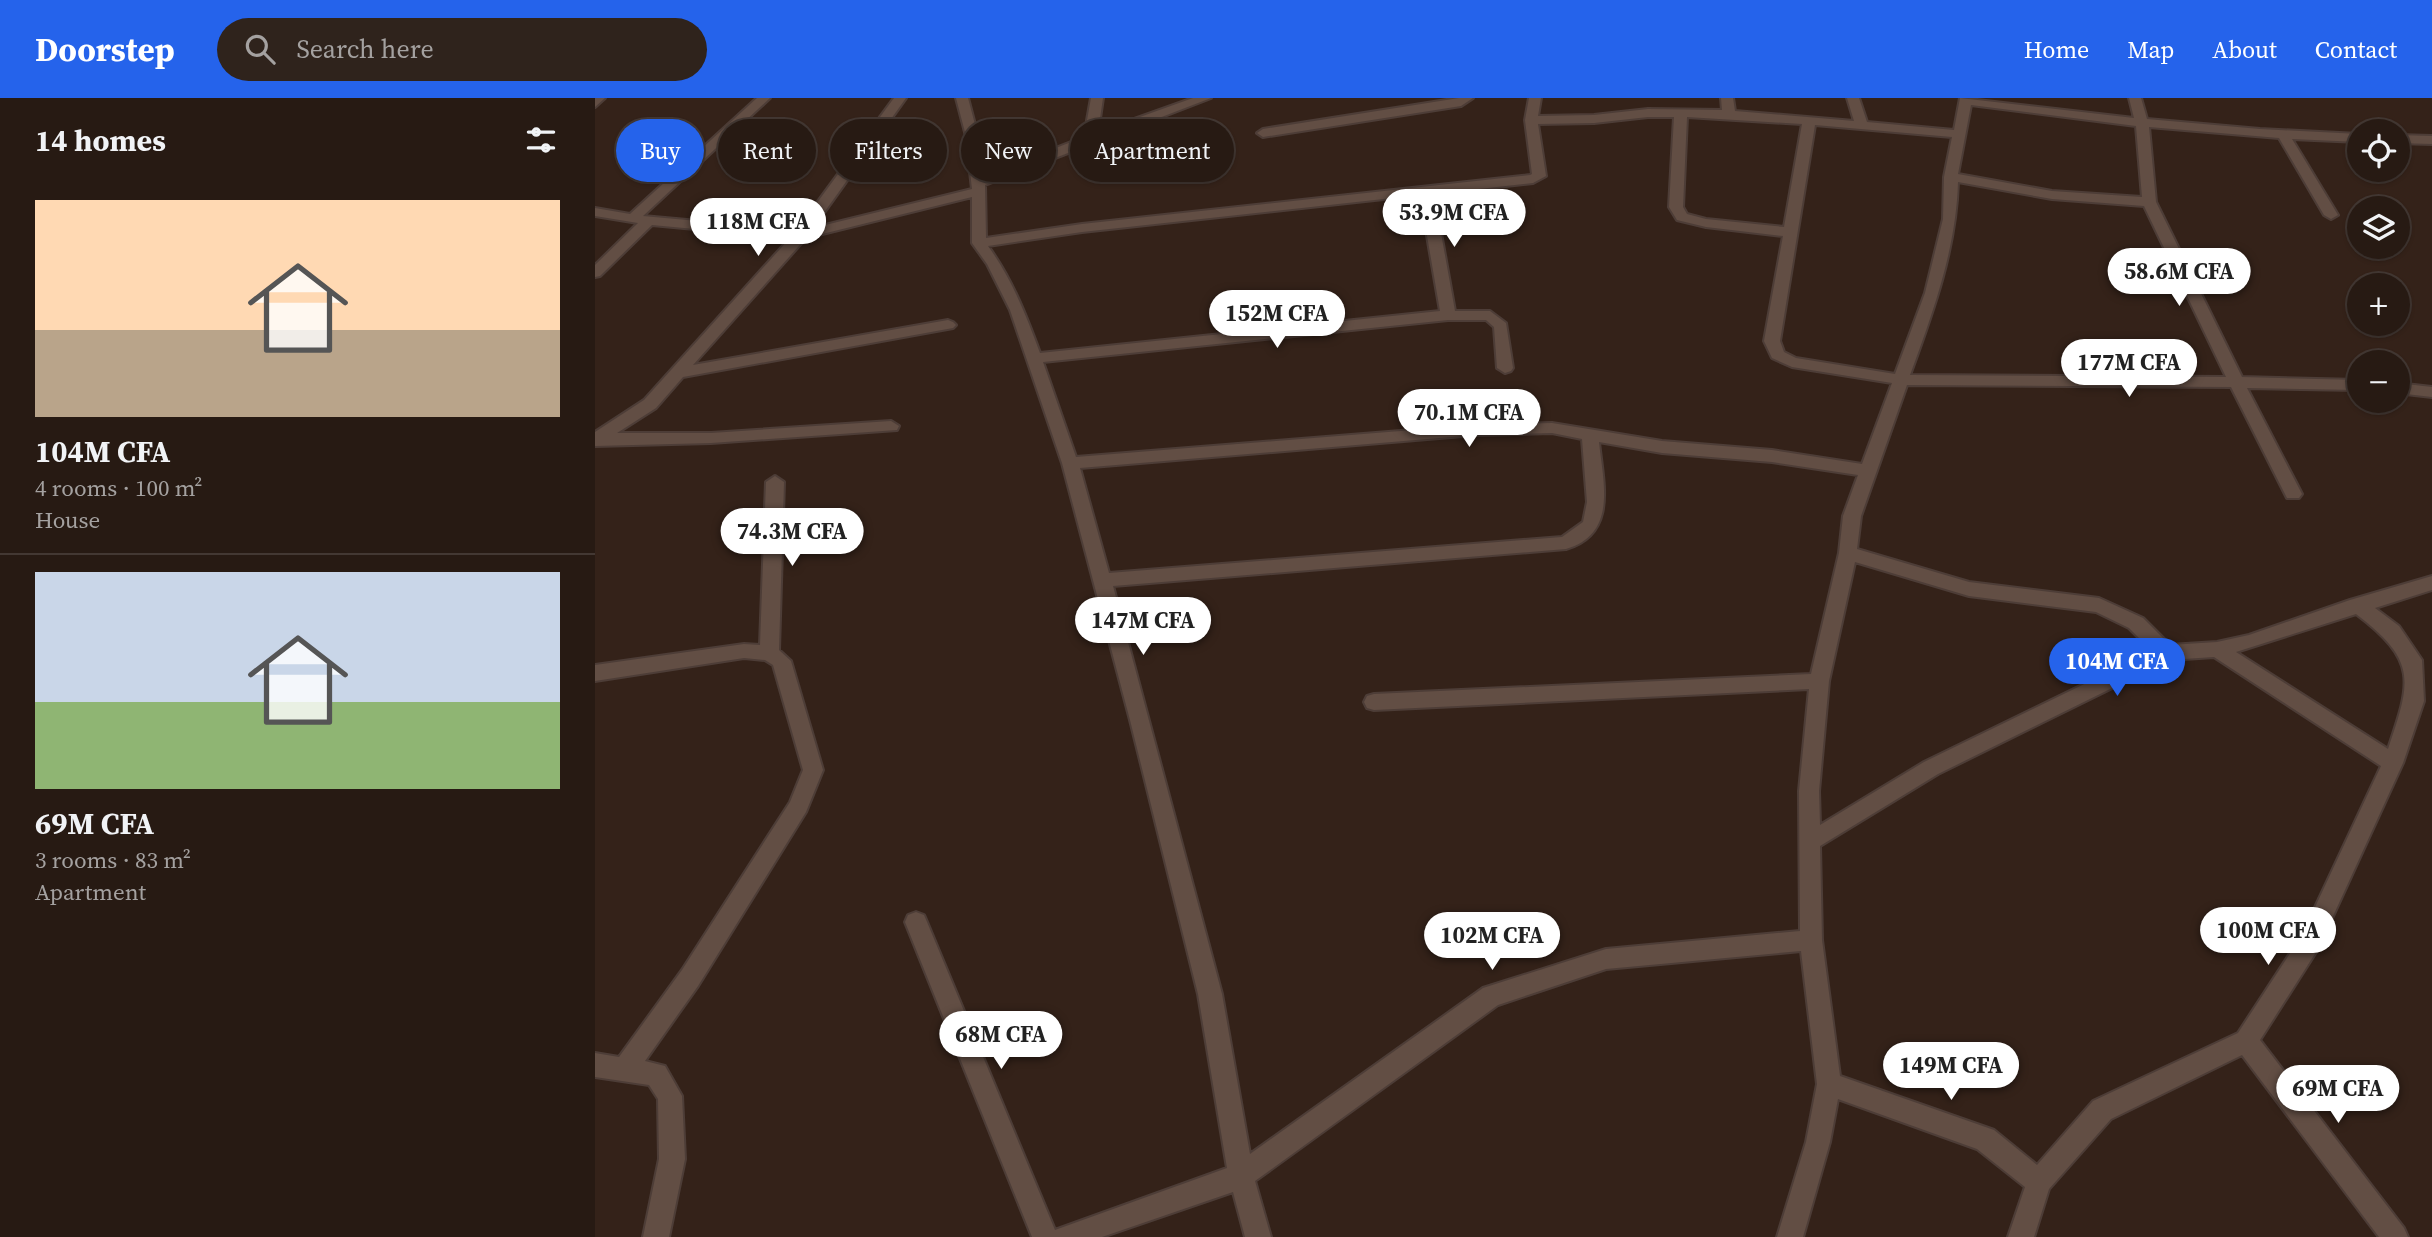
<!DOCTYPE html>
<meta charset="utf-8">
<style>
:root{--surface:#271a13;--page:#2f231c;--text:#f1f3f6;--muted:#a4a1a0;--line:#433833;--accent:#2563eb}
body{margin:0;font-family:"Source Serif 4",serif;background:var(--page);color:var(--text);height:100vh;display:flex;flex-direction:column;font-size:26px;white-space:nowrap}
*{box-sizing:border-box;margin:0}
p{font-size:23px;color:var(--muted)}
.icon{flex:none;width:38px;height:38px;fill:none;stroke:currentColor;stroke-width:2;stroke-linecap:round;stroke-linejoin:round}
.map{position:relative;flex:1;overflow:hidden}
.drawer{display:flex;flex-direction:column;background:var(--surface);width:595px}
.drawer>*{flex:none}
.guide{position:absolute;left:21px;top:21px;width:665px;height:63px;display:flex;gap:14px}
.controls{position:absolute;left:1752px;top:21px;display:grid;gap:14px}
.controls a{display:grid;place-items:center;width:63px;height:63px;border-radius:50%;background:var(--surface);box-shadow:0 2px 5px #0004,0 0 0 2px var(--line);font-size:35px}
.price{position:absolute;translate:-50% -60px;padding:0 16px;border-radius:24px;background:#fff;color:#222;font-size:23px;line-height:46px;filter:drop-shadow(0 2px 4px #0008)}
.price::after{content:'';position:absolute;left:50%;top:42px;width:21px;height:16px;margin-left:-10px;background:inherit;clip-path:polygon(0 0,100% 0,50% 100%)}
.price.current{background:var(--accent);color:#fff}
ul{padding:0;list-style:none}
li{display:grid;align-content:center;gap:14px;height:371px;padding:0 35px}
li+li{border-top:2px solid var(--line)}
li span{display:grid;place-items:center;height:217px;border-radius:0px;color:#555}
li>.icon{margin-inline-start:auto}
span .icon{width:126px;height:126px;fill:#fffc;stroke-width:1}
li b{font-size:30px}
h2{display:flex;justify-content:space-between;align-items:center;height:84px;padding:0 35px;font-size:30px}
.pill{padding:0 24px;border-radius:32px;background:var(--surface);box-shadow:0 2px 5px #0004,0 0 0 2px var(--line);font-size:24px;line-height:63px}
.pill.current{background:var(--accent);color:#fff}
header{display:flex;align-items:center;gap:42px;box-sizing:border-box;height:98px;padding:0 35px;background:var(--accent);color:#fff}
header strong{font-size:33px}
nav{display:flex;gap:38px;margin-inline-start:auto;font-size:24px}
.search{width:490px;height:63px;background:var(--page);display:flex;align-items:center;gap:18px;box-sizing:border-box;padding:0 24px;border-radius:38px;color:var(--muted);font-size:26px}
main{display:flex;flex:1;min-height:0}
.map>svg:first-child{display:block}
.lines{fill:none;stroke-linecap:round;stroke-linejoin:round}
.minor-casing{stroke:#4d3d37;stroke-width:4}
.minor{fill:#624e44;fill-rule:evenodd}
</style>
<header>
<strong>Doorstep</strong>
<div class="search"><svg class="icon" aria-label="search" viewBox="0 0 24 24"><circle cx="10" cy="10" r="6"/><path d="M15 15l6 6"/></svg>Search here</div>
<nav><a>Home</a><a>Map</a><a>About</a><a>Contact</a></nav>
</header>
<main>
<section class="drawer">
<h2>14 homes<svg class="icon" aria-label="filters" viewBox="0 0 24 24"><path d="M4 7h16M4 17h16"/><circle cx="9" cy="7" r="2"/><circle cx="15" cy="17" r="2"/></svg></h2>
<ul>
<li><span style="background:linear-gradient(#ffd9b3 60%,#b9a48a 0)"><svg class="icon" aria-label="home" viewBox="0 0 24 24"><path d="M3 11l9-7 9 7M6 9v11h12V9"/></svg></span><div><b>104M CFA</b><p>4 rooms · 100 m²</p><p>House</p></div></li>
<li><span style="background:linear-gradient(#c9d6e8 60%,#8fb573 0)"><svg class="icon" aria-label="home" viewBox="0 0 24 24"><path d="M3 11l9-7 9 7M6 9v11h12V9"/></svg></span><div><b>69M CFA</b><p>3 rooms · 83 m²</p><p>Apartment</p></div></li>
</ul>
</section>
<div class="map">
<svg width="1837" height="1139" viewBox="0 0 1837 1139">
<rect width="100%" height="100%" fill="#342219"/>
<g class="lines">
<g class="minor-casing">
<path id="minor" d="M 0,0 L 10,0 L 0,9 Z
M 162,0 L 175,0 L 48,118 L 202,132 L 299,0 L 311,0 L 218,130 L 377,91 L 371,38 L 361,0 L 373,0 L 383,38 L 389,78 L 489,39 L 496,0 L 508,0 L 503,34 L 598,0 L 616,0 L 390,87 L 391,140 L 487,126 L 935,77 L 937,76 L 930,22 L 934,0 L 946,0 L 943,18 L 999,17 L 1053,11 L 1127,12 L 1126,0 L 1138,0 L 1140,13 L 1259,23 L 1252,0 L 1264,0 L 1272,24 L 1359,32 L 1365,0 L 1539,20 L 1534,0 L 1546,0 L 1552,21 L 1665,31 L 1764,36 L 1764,44 L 1697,41 L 1743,117 L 1736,121 L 1729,117 L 1684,40 L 1554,29 L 1561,104 L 1647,279 L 1764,282 L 1764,292 L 1652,290 L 1707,396 L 1704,400 L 1692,400 L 1636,289 L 1312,287 L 1266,418 L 1262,451 L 1374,484 L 1504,500 L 1548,520 L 1575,547 L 1622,544 L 1654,537 L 1755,502 L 1837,478 L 1837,492 L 1780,510 L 1804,528 L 1827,562 L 1829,603 L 1808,665 L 1723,851 L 1665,942 L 1809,1130 L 1813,1139 L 1784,1139 L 1647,957 L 1516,1021 L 1454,1091 L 1439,1139 L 1413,1139 L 1430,1089 L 1382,1051 L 1243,1001 L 1235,1044 L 1208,1139 L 1182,1139 L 1211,1044 L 1222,986 L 1206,853 L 1011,871 L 903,907 L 660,1083 L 676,1139 L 650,1139 L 638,1094 L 507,1139 L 437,1139 L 310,824 L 313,817 L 321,814 L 329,817 L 332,824 L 460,1132 L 632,1070 L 603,896 L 535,622 L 467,365 L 415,212 L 392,166 L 377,145 L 377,99 L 211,140 L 98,267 L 353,222 L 358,224 L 361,227 L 358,230 L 88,279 L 61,310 L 22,335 L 116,335 L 296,323 L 304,328 L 302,332 L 116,345 L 0,348 L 0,334 L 49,302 L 195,140 L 57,127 L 5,178 L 0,179 L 0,167 L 43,125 L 0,118 L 0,110 L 35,116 ZM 1376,7 L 1541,28 L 1547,99 L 1457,93 L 1363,76 ZM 1053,19 L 1079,19 L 1074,109 L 1082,122 L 1111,129 L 1188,138 L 1169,243 L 1177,260 L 1197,269 L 1297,285 L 1267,366 L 1177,352 L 1067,343 L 957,325 L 880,327 L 481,359 L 448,264 L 853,222 L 891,222 L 899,229 L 902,270 L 910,275 L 916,273 L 918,270 L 911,225 L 895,213 L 860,213 L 839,96 L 938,85 L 951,78 L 943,26 L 999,25 ZM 1092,19 L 1207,26 L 1189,129 L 1111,121 L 1092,116 L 1088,109 ZM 1220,27 L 1357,39 L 1349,79 L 1348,121 L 1330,195 L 1300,276 L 1201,260 L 1189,254 L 1185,243 ZM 1363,84 L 1457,101 L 1549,108 L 1631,279 L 1315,277 C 1338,214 1361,152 1363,84 ZM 825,97 L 845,213 L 445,255 C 431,217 417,181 393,148 L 487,134 ZM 957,335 L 987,341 L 992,404 L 988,424 L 967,439 L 514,475 L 485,370 L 880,337 ZM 1004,344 L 1067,355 L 1177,364 L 1263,377 L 1248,418 L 1244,455 L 1216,576 L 779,596 L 772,598 L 769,604 L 772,610 L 779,612 L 1214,591 L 1204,693 L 1205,833 L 1011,851 L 888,890 L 655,1056 L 627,896 L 518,488 L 971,451 C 1023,436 1008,384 1004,344 ZM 1260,464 L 1374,498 L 1501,514 L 1534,530 L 1557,553 L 1329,664 L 1225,727 L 1224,693 L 1234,583 ZM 1761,516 C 1823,563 1816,583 1793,651 L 1641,554 ZM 1619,559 L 1786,668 L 1707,837 L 1643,935 L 1498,1003 L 1442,1067 L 1399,1032 L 1245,978 L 1227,842 L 1225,748 L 1343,676 L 1574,562 Z
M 864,0 L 878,0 L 866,8 L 668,39 L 662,35 L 668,31 Z
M 1802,37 L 1837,38 L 1837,46 L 1802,45 Z
M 1802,285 L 1837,289 L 1837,299 L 1802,295 Z
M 180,378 L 189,384 L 184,552 L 196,563 L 228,672 L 211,714 L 103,888 L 50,963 L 70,968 L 87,998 L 90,1061 L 74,1139 L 48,1139 L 64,1061 L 63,1001 L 54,987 L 0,979 L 0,955 L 24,959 L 87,872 L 195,704 L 208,672 L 178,567 L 170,562 L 149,560 L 0,583 L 0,567 L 149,546 L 165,547 L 171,384 Z"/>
</g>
<use href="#minor" class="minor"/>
</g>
</svg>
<div class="controls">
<a><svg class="icon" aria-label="locate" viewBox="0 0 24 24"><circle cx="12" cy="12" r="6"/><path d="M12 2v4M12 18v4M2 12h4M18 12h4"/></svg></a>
<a><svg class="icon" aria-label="layers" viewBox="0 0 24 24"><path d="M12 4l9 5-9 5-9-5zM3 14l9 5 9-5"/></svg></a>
<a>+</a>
<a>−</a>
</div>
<b class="price" style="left:859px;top:151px">53.9M CFA</b>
<b class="price" style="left:163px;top:160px">118M CFA</b>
<b class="price" style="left:1584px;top:210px">58.6M CFA</b>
<b class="price" style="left:682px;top:252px">152M CFA</b>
<b class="price" style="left:1534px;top:301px">177M CFA</b>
<b class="price" style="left:874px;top:351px">70.1M CFA</b>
<b class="price" style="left:197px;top:470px">74.3M CFA</b>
<b class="price" style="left:548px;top:559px">147M CFA</b>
<b class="price current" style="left:1522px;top:600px">104M CFA</b>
<b class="price" style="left:1673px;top:869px">100M CFA</b>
<b class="price" style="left:897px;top:874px">102M CFA</b>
<b class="price" style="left:406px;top:973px">68M CFA</b>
<b class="price" style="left:1356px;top:1004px">149M CFA</b>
<b class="price" style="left:1743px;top:1027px">69M CFA</b>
<div class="guide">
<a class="pill current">Buy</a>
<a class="pill">Rent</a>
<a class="pill">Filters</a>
<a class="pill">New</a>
<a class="pill">Apartment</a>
</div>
</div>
</main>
